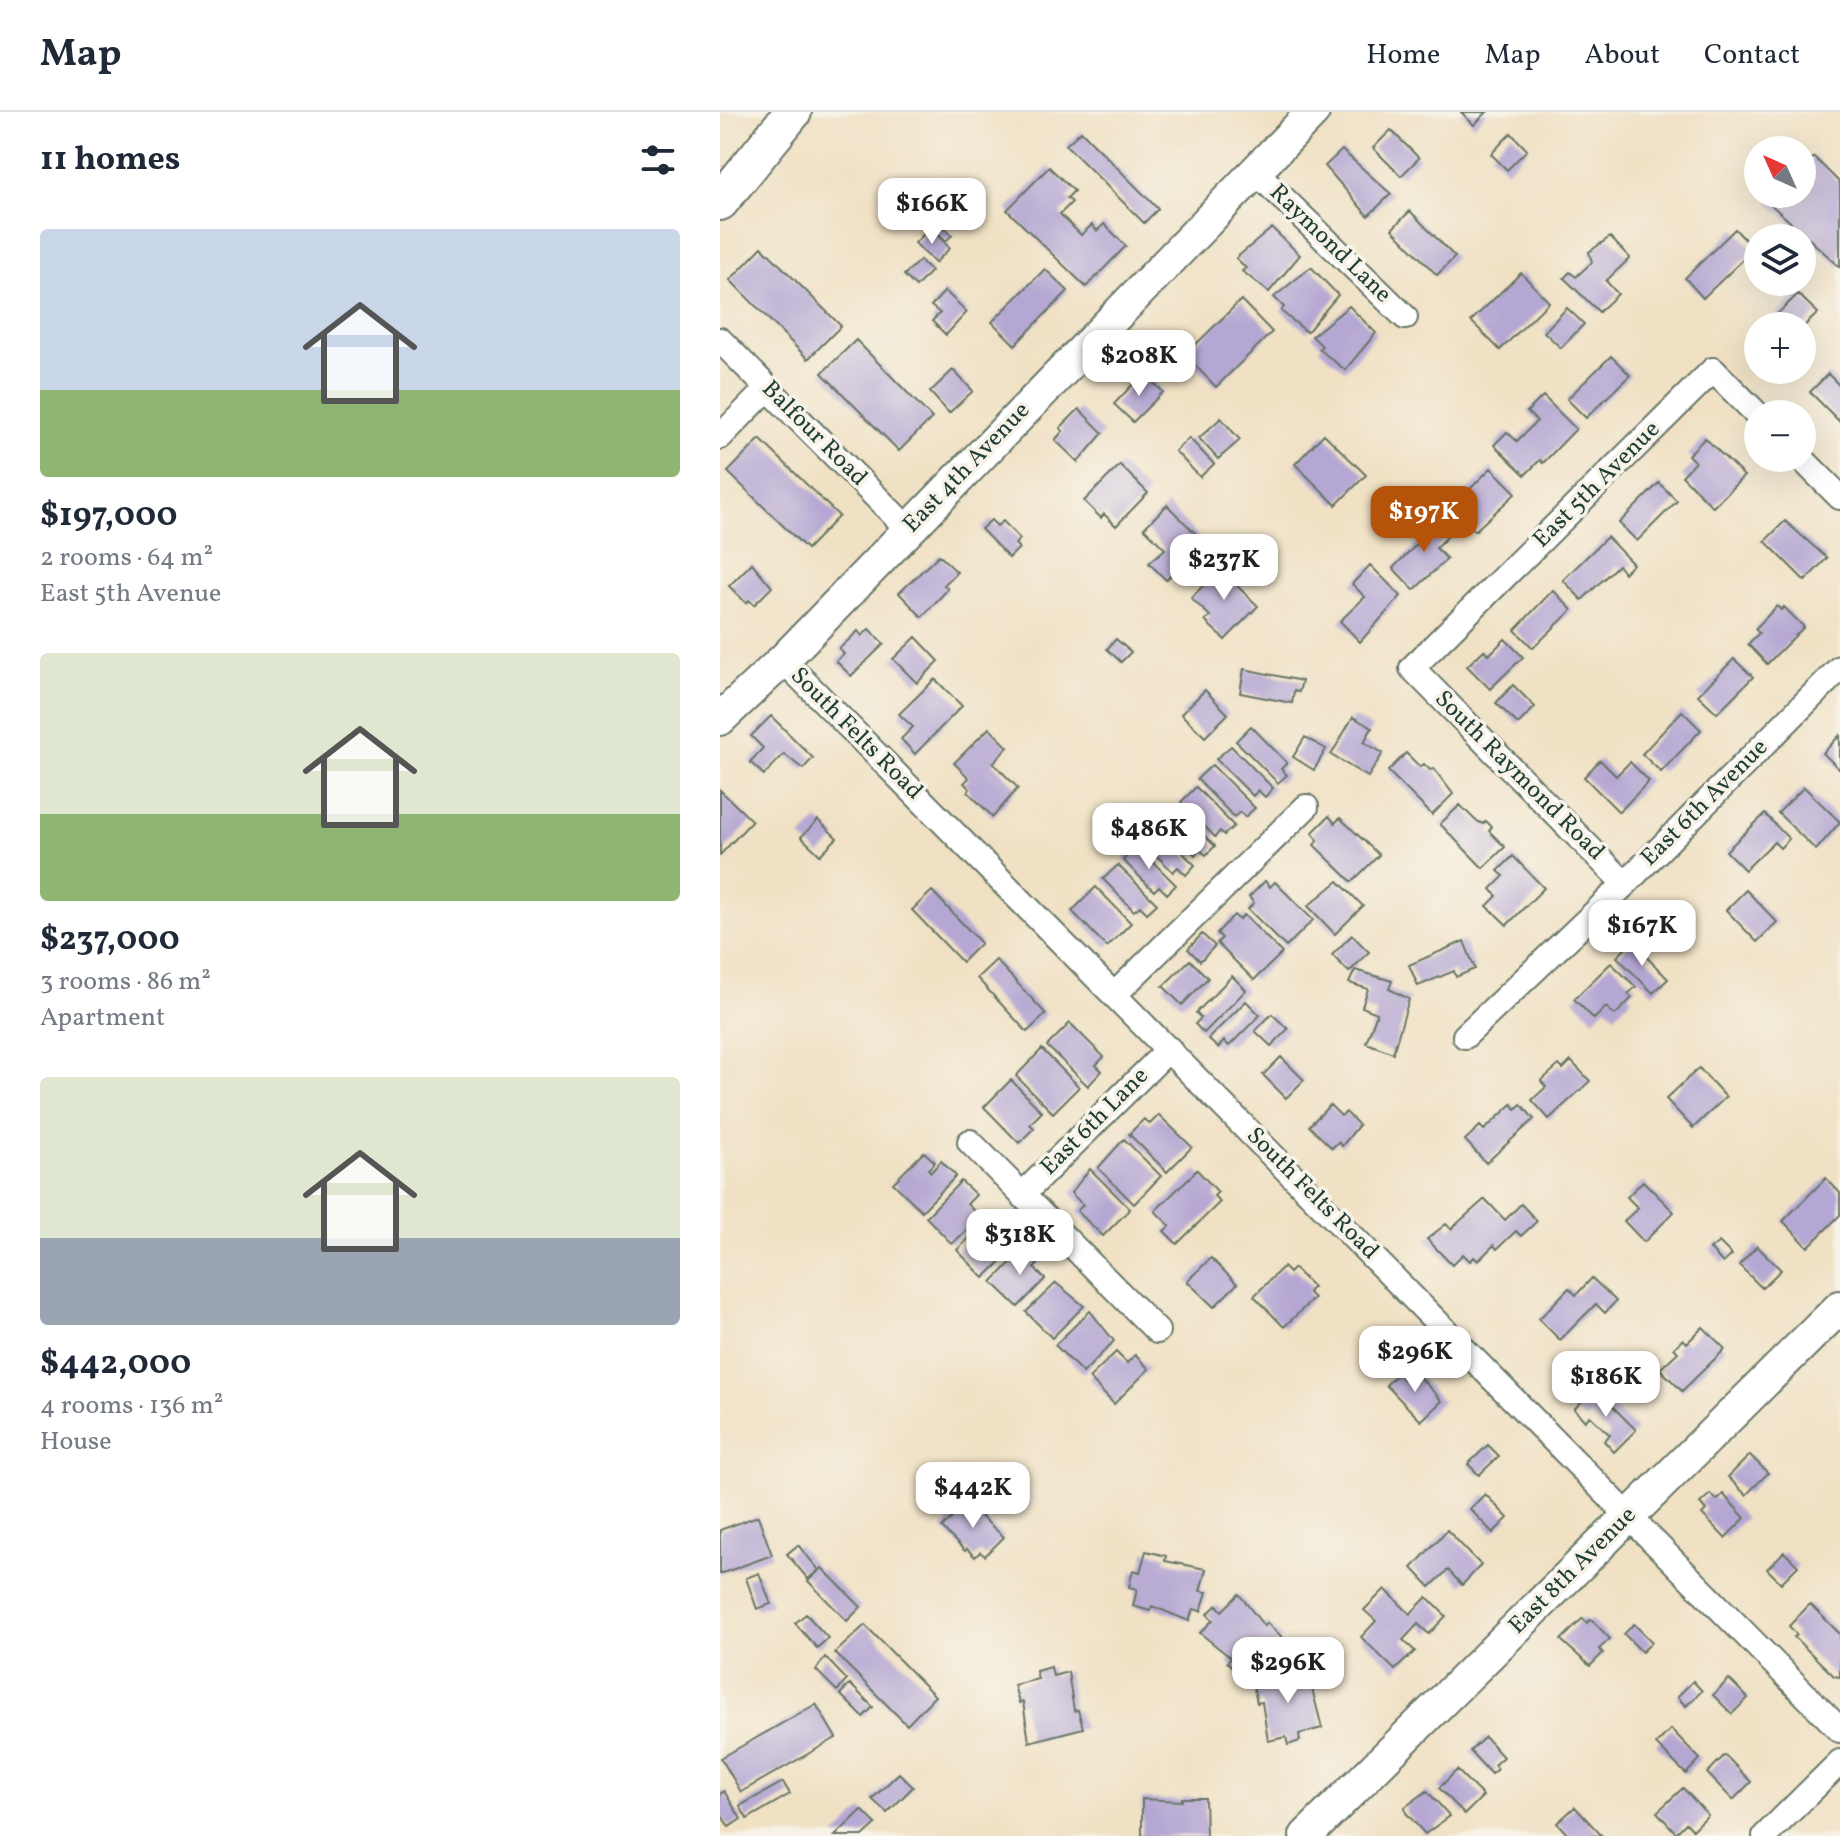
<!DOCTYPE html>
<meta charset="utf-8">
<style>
:root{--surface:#fff;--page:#f6f6f7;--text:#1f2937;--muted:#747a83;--line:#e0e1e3;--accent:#b45309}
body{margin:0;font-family:Vollkorn,serif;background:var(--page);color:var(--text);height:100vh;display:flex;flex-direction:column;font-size:30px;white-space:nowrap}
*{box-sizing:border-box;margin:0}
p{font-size:26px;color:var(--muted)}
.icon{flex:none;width:44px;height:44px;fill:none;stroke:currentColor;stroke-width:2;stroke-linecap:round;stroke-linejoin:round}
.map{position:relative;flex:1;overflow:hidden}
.drawer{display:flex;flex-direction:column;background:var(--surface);width:720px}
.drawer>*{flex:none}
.needle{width:52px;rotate:315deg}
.buttons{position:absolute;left:1024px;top:24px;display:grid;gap:16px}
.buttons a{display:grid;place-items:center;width:72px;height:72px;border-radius:50%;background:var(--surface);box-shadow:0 8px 32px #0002;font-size:40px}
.price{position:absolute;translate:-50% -68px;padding:0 18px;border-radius:16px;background:#fff;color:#222;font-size:26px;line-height:52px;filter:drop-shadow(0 2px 4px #0008)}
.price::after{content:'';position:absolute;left:50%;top:48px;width:24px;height:18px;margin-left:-12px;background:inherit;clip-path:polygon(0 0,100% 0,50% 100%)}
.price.current{background:var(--accent);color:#fff}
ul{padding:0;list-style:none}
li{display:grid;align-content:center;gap:16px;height:424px;padding:0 40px}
li span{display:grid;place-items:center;height:248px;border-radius:8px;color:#555}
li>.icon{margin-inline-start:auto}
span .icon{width:144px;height:144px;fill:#fffc;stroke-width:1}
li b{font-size:34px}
h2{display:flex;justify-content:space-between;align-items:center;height:96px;padding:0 40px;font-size:34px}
header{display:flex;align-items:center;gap:48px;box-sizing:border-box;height:112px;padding:0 40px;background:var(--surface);border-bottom:2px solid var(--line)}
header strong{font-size:38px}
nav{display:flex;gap:44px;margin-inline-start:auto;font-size:28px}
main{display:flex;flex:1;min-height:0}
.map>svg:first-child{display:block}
.building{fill:#b5a7d3}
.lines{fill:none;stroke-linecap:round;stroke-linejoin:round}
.street-casing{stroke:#687666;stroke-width:28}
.secondary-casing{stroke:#687666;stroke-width:36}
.primary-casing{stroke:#687666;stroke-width:40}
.street{stroke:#fff;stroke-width:24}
.secondary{stroke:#fff;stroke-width:32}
.primary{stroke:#fff;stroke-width:36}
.labels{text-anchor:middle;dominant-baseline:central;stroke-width:7;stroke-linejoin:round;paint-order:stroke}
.street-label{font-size:24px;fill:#1f3d34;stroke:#f7f3e8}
</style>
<header>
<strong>Map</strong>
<nav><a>Home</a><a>Map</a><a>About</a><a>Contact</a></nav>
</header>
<main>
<section class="drawer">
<h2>11 homes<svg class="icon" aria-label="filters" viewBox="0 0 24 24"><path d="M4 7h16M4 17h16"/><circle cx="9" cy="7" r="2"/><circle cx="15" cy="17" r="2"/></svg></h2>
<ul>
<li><span style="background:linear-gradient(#c9d6e8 65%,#8fb573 0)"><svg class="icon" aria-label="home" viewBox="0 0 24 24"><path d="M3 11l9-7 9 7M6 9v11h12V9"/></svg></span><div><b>$197,000</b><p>2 rooms · 64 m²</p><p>East 5th Avenue</p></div></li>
<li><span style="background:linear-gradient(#dfe7d0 65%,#8fb573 0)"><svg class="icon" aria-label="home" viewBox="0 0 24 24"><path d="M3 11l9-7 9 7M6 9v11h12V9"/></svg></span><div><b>$237,000</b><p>3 rooms · 86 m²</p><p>Apartment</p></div></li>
<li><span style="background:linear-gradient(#dfe7d0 65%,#9aa5b1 0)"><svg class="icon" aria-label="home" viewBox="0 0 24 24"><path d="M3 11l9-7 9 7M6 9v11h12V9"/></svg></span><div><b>$442,000</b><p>4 rooms · 136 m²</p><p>House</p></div></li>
</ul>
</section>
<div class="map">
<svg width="1120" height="1724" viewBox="0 0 1120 1724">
<rect width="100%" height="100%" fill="#f7f3e8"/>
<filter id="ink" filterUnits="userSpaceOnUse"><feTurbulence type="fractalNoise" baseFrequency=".0125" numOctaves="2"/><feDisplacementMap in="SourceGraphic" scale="16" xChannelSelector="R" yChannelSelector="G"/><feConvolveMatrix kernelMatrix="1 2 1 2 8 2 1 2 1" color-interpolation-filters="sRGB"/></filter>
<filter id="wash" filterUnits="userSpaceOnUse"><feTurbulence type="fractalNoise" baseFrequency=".006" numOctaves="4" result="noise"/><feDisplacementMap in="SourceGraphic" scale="32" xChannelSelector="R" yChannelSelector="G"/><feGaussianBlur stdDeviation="1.8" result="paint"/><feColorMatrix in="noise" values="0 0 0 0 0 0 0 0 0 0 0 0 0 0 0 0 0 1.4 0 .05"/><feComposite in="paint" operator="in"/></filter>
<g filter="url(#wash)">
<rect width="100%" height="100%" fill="#f0e1c4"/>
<g id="blocks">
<path class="building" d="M 741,0 L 767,0 L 754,13 Z
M 671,18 L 699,46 L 681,64 L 653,36 Z
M 361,19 L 438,97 L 424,111 L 346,33 Z
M 791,21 L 807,38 L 787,58 L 771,42 Z
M 622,38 L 671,82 L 648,104 L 605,54 Z
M 1094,45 L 1120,71 L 1120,155 L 1048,90 L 1056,82 L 1082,82 L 1082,57 Z
M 329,55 L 354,79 L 347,86 L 352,90 L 340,102 L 361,123 L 372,113 L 377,119 L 384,112 L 406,134 L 366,175 L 287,98 Z
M 690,99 L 735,145 L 717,163 L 672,117 Z
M 219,110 L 232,123 L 226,129 L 213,116 Z
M 210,116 L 230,136 L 215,151 L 195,131 Z
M 552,116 L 580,143 L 549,180 L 522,159 L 526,156 L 516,146 Z
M 1015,117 L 1034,137 L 983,186 L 965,166 Z
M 890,125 L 910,146 L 886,169 L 898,182 L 879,200 L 844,166 L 850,160 L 856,165 L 872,150 L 869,140 Z
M 42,135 L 121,214 L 88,247 L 10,168 Z
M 200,148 L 211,159 L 196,175 L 184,163 Z
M 591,155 L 618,183 L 587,220 L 561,199 L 564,195 L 554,185 Z
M 325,157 L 348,179 L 295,233 L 272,210 Z
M 801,161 L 829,190 L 780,238 L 751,209 Z
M 225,179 L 247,200 L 226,223 L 212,209 L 220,201 L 211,194 Z
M 1078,182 L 1098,201 L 1082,216 L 1045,214 Z
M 521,188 L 552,220 L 496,275 L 465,243 Z
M 629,194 L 656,221 L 625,258 L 599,237 L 602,234 L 592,224 Z
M 847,196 L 864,212 L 841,236 L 824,220 Z
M 136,228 L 212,306 L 179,339 L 102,261 Z
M 891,244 L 910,263 L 866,306 L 847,287 Z
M 233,258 L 253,279 L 229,301 L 210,280 Z
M 424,261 L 443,280 L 413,310 L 394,292 Z
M 1108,262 L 1120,274 L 1120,310 L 1090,280 Z
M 823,284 L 856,317 L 823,351 L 820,348 L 805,363 L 774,333 L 787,320 L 797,329 L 817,309 L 807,300 Z
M 359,297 L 383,321 L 358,350 L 335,328 L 343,319 L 340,316 Z
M 501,306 L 520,328 L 498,347 L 479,326 Z
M 604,322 L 646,363 L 616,393 L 575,352 Z
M 469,326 L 494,352 L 480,365 L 455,339 Z
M 985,326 L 1024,364 L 993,395 L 962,364 L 975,350 L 968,343 Z
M 40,327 L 119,404 L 87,437 L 8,360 Z
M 400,353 L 428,381 L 396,414 L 384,402 L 381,406 L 364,389 Z
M 771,356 L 796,381 L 755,419 L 731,396 Z
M 939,371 L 957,389 L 917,429 L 899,411 Z
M 447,393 L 478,424 L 456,444 L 463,451 L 446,468 L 429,451 L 445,437 L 424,416 Z
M 712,402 L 731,421 L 716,436 L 727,447 L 694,478 L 673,456 L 704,425 L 696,417 Z
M 271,408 L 277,414 L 283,409 L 300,427 L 295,432 L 299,436 L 289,446 L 261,417 Z
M 1065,409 L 1107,446 L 1085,469 L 1045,429 Z
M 887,425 L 913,452 L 904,461 L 898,453 L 862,488 L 843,468 Z
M 219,443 L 237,460 L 224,473 L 228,477 L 202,505 L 179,481 Z
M 506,450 L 521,464 L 514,471 L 538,494 L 505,528 L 485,509 L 490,504 L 471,486 Z
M 32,451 L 52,475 L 34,493 L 29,488 L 26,491 L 9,474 Z
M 650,453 L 681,484 L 640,530 L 620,509 L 645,485 L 632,472 Z
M 833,478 L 852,498 L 813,536 L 795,518 Z
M 1057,494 L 1061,498 L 1064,495 L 1084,515 L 1047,552 L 1028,532 L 1039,521 L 1035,517 Z
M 149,517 L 164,532 L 131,564 L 116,549 L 124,542 L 119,537 L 138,519 L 142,524 Z
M 196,525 L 219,549 L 197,571 L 173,547 Z
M 396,527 L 411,540 L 401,550 L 387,537 Z
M 785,527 L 803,545 L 770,577 L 747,554 L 764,538 L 769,543 Z
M 1014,547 L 1033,565 L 997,601 L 978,583 Z
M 524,557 L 582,569 L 579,580 L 574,579 L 572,591 L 520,581 Z
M 215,567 L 242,594 L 195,642 L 181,627 L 193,615 L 179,602 Z
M 793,573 L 815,595 L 798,612 L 776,591 Z
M 485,578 L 508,602 L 485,625 L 461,602 Z
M 962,599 L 981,618 L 941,660 L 922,642 Z
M 51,604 L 93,646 L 83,657 L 64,642 L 44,663 L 30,650 L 43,636 L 31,624 Z
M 633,605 L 652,616 L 644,630 L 663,641 L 648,665 L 611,643 Z
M 531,614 L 567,651 L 561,657 L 567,663 L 558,671 L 516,629 Z
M 269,616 L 288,635 L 273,651 L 298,676 L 273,705 L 248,680 L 250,677 L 244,671 L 249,666 L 234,651 Z
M 1120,623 L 1120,658 L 1103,641 Z
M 585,625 L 606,637 L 594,658 L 573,645 Z
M 511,634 L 553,676 L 545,685 L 538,678 L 533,684 L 496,647 Z
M 686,641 L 700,655 L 704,652 L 710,658 L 714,657 L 733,682 L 712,703 L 668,659 Z
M 880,648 L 896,664 L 910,650 L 929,669 L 899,700 L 864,665 Z
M 492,653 L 535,696 L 525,705 L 520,700 L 514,705 L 477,667 Z
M 476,675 L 514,714 L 504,723 L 500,719 L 495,725 L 461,690 Z
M 1084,675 L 1120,710 L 1096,738 L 1058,701 Z
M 0,678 L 32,709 L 0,743 Z
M 740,693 L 755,708 L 763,712 L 766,709 L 772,715 L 769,719 L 785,735 L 763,756 L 720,712 Z
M 456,696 L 495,734 L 486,743 L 480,738 L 475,743 L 442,709 Z
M 1045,702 L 1069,727 L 1060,736 L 1054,730 L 1025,758 L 1006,739 Z
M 609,704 L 615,711 L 620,706 L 659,743 L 632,770 L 594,733 L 598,728 L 592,721 Z
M 98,708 L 117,726 L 100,743 L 81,725 Z
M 437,715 L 475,753 L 466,763 L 458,755 L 453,760 L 422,729 Z
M 417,734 L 456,773 L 447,782 L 439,774 L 434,779 L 403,748 Z
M 793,744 L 824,776 L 787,813 L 767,794 L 777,784 L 771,777 L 784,764 L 778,759 Z
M 398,753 L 437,792 L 427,801 L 420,794 L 414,799 L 383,767 Z
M 545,769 L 550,775 L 555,770 L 593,808 L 566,835 L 528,797 L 534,791 L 529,785 Z
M 618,769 L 643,794 L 615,822 L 588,794 Z
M 376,775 L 411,811 L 387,835 L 352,799 Z
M 1026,778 L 1057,810 L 1037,830 L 1006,798 Z
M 212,779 L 261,831 L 242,850 L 192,798 Z
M 514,803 L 519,808 L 524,803 L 562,841 L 534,868 L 497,831 L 502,826 L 497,821 Z
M 482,822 L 495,834 L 480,849 L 468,837 Z
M 632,823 L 649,840 L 629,860 L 612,843 Z
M 744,829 L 755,857 L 736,865 L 734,859 L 698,874 L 689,853 Z
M 912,830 L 948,867 L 933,881 L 897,845 Z
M 276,848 L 326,902 L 307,920 L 257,866 Z
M 470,848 L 488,866 L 462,893 L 443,874 Z
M 891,851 L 916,875 L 908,882 L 912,886 L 895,903 L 886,895 L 874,907 L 854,887 Z
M 635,858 L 672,869 L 669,877 L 689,887 L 673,941 L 646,931 L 657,901 L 642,895 L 648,877 L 629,871 Z
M 512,864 L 526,878 L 484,921 L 475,912 L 481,906 L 476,901 Z
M 526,889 L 540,903 L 509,934 L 504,929 L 498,936 L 488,927 Z
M 552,902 L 568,917 L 551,934 L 535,919 Z
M 350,911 L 384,945 L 376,953 L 382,959 L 368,974 L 327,934 Z
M 322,937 L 359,975 L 333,1001 L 296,964 Z
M 561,945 L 584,968 L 566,986 L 543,963 Z
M 851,949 L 870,969 L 829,1007 L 812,988 L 826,975 L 821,969 L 839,953 L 843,957 Z
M 979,956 L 1006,985 L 973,1016 L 946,987 Z
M 291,968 L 322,1000 L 310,1012 L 314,1016 L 299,1031 L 264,995 Z
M 792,992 L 796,997 L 801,992 L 814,1007 L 766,1051 L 745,1028 L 760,1014 L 764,1018 Z
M 610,993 L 621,1004 L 626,1000 L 639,1013 L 622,1034 L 618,1030 L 612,1036 L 589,1014 Z
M 439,1003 L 472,1035 L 447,1060 L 409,1022 L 424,1007 L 430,1012 Z
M 404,1027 L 441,1064 L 414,1092 L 378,1056 Z
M 204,1040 L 215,1050 L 208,1057 L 211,1060 L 221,1049 L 236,1064 L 202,1099 L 173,1071 Z
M 370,1057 L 410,1097 L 383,1124 L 357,1099 L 363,1093 L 351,1081 Z
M 477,1058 L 498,1080 L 494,1084 L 500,1090 L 457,1132 L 444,1119 L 450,1114 L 435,1099 Z
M 1106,1066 L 1120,1081 L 1120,1103 L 1088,1135 L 1063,1109 Z
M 241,1069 L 256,1083 L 247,1092 L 260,1105 L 232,1132 L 206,1105 Z
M 923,1069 L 954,1100 L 924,1130 L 904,1109 L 918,1096 L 907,1085 Z
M 765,1087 L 785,1108 L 801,1092 L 817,1109 L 801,1124 L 796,1119 L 777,1137 L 774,1133 L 758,1149 L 754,1145 L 750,1149 L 743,1142 L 732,1153 L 707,1127 L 726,1112 L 731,1117 Z
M 273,1102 L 301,1130 L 264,1166 L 237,1138 Z
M 999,1130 L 1012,1143 L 1003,1151 L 990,1137 Z
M 307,1134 L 322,1148 L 314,1156 L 325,1167 L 298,1195 L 272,1170 Z
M 1037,1134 L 1061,1158 L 1042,1176 L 1019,1153 Z
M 491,1146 L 517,1172 L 494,1195 L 467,1169 Z
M 563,1155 L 569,1161 L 574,1156 L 593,1175 L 588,1180 L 594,1186 L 564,1215 L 534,1184 Z
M 872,1166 L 896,1189 L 885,1201 L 876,1192 L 840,1228 L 819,1207 L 849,1176 L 856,1183 Z
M 336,1171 L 364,1194 L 332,1226 L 306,1200 Z
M 370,1199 L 394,1229 L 363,1261 L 335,1233 Z
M 983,1215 L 1005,1237 L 962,1279 L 940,1257 L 958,1240 L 954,1236 L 963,1227 L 967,1231 Z
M 396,1240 L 407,1251 L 415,1243 L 429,1257 L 394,1292 L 369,1266 Z
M 693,1258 L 722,1289 L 701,1309 L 666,1273 L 678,1261 L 683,1267 Z
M 875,1277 L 916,1318 L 894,1340 L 884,1329 L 890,1323 L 870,1304 L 865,1309 L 854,1297 Z
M 768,1333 L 779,1344 L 759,1363 L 748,1352 Z
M 1030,1343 L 1048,1361 L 1026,1383 L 1008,1365 Z
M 765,1382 L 788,1406 L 773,1421 L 750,1397 Z
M 990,1382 L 997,1388 L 1003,1382 L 1025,1406 L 1005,1426 L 982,1402 L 986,1398 L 980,1391 Z
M 253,1384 L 262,1394 L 256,1400 L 284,1425 L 265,1444 L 260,1440 L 255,1445 L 247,1437 L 245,1439 L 222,1416 Z
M 38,1404 L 52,1443 L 0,1462 L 0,1418 Z
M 727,1418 L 761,1453 L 742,1473 L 728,1458 L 710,1475 L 692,1456 Z
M 78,1433 L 99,1458 L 88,1467 L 67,1442 Z
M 426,1439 L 446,1444 L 445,1449 L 486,1457 L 480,1479 L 487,1480 L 481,1499 L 473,1497 L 469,1509 L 432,1494 L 430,1499 L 413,1494 L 417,1477 L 409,1475 L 413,1458 L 420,1460 Z
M 1064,1440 L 1078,1454 L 1061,1471 L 1047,1457 Z
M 102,1456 L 141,1495 L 127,1509 L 88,1469 Z
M 39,1461 L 51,1492 L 37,1497 L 26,1466 Z
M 665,1477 L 690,1502 L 707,1485 L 726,1504 L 709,1522 L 698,1512 L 683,1528 L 695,1539 L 675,1558 L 641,1525 L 656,1509 L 644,1498 Z
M 519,1482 L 544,1514 L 547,1511 L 562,1525 L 545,1541 L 551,1547 L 540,1557 L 534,1551 L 521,1563 L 507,1550 L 511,1546 L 480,1521 L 493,1508 L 487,1502 L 497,1493 L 502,1499 Z
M 1090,1492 L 1120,1522 L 1120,1565 L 1114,1564 L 1074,1525 L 1077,1523 L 1069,1514 Z
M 86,1502 L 108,1526 L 97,1536 L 75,1511 Z
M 863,1506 L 867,1511 L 871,1507 L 890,1527 L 879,1537 L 883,1541 L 870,1554 L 841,1528 Z
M 914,1512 L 932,1530 L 922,1540 L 904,1522 Z
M 145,1513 L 215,1584 L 187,1613 L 115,1541 Z
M 105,1545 L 127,1568 L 117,1579 L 96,1558 Z
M 331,1555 L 333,1564 L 348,1560 L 354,1599 L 358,1598 L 363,1616 L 309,1630 L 303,1590 L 299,1591 L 294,1573 L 318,1567 L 316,1559 Z
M 563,1556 L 565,1563 L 587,1557 L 602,1616 L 579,1622 L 580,1629 L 568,1633 L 566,1625 L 548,1629 L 542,1590 L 537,1591 L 533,1573 L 549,1568 L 547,1560 Z
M 1009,1567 L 1028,1586 L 1012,1602 L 993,1583 Z
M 973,1569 L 982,1579 L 966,1594 L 957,1585 Z
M 130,1572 L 153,1595 L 143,1605 L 120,1582 Z
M 96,1592 L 116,1626 L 21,1680 L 1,1646 Z
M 951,1617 L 980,1647 L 966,1662 L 936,1632 Z
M 765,1625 L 783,1645 L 774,1653 L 777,1657 L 771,1662 L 750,1639 Z
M 1005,1643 L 1031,1670 L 1013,1688 L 987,1661 Z
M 737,1658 L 763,1684 L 745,1702 L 719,1676 Z
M 179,1661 L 193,1675 L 167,1701 L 152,1687 Z
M 63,1670 L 70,1682 L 27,1707 L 20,1694 Z
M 963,1676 L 988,1703 L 973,1718 L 966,1711 L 956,1721 L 937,1700 Z
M 4,1679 L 21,1707 L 9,1715 L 0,1701 L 0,1682 Z
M 707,1679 L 730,1704 L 705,1722 L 686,1701 L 685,1695 Z
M 462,1686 L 485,1686 L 486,1724 L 422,1724 L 422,1687 L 462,1689 Z
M 855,1695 L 882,1724 L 849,1724 L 837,1711 Z
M 142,1698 L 156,1712 L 143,1724 L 115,1724 Z"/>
</g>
</g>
<g filter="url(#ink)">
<use href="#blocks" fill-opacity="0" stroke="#687666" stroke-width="2"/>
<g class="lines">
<g class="street-casing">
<path id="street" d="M 535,59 L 685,205
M 0,228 L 188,417
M 0,325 L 48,276
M 1081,346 L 1120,385
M 63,548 L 1120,1618
M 905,772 L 692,556 L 993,258 L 1038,303
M 394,883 L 586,695
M 745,924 L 905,772 L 1120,556
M 250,1030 L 437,1219
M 302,1083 L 449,937
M 1045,1724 L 1120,1650"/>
</g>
<g class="secondary-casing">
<path id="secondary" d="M 0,607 L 63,548 L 593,0
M 586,1724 L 1120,1195"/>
</g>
<g class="primary-casing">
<path id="primary" d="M 0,90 L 73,0"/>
</g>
<use href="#street" class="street"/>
<use href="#secondary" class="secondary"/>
<use href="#primary" class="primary"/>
</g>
</g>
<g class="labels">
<g class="street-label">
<text transform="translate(610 132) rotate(44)">Raymond Lane</text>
<text transform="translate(94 322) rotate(45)">Balfour Road</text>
<text transform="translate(247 356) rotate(-46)">East 4th Avenue</text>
<text transform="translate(877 373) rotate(-45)">East 5th Avenue</text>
<text transform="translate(136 622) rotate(45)">South Felts Road</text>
<text transform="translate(799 664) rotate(45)">South Raymond Road</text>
<text transform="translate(985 691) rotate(-45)">East 6th Avenue</text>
<text transform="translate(375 1010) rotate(-45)">East 6th Lane</text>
<text transform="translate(592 1082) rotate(45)">South Felts Road</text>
<text transform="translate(853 1459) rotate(-45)">East 8th Avenue</text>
</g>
</g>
</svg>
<div class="buttons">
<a><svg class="needle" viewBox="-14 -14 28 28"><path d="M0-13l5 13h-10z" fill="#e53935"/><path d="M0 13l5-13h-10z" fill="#747a83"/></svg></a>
<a><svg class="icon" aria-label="layers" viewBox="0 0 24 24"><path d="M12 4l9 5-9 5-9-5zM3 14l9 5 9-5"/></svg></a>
<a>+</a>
<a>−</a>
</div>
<b class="price" style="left:212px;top:134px">$166K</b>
<b class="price" style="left:419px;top:286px">$208K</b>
<b class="price current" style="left:704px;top:442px">$197K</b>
<b class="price" style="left:504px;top:490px">$237K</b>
<b class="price" style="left:429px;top:759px">$486K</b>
<b class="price" style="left:922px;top:856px">$167K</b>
<b class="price" style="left:300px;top:1165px">$318K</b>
<b class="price" style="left:695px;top:1282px">$296K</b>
<b class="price" style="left:886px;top:1307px">$186K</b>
<b class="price" style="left:253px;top:1418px">$442K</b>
<b class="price" style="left:568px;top:1593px">$296K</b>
</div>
</main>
